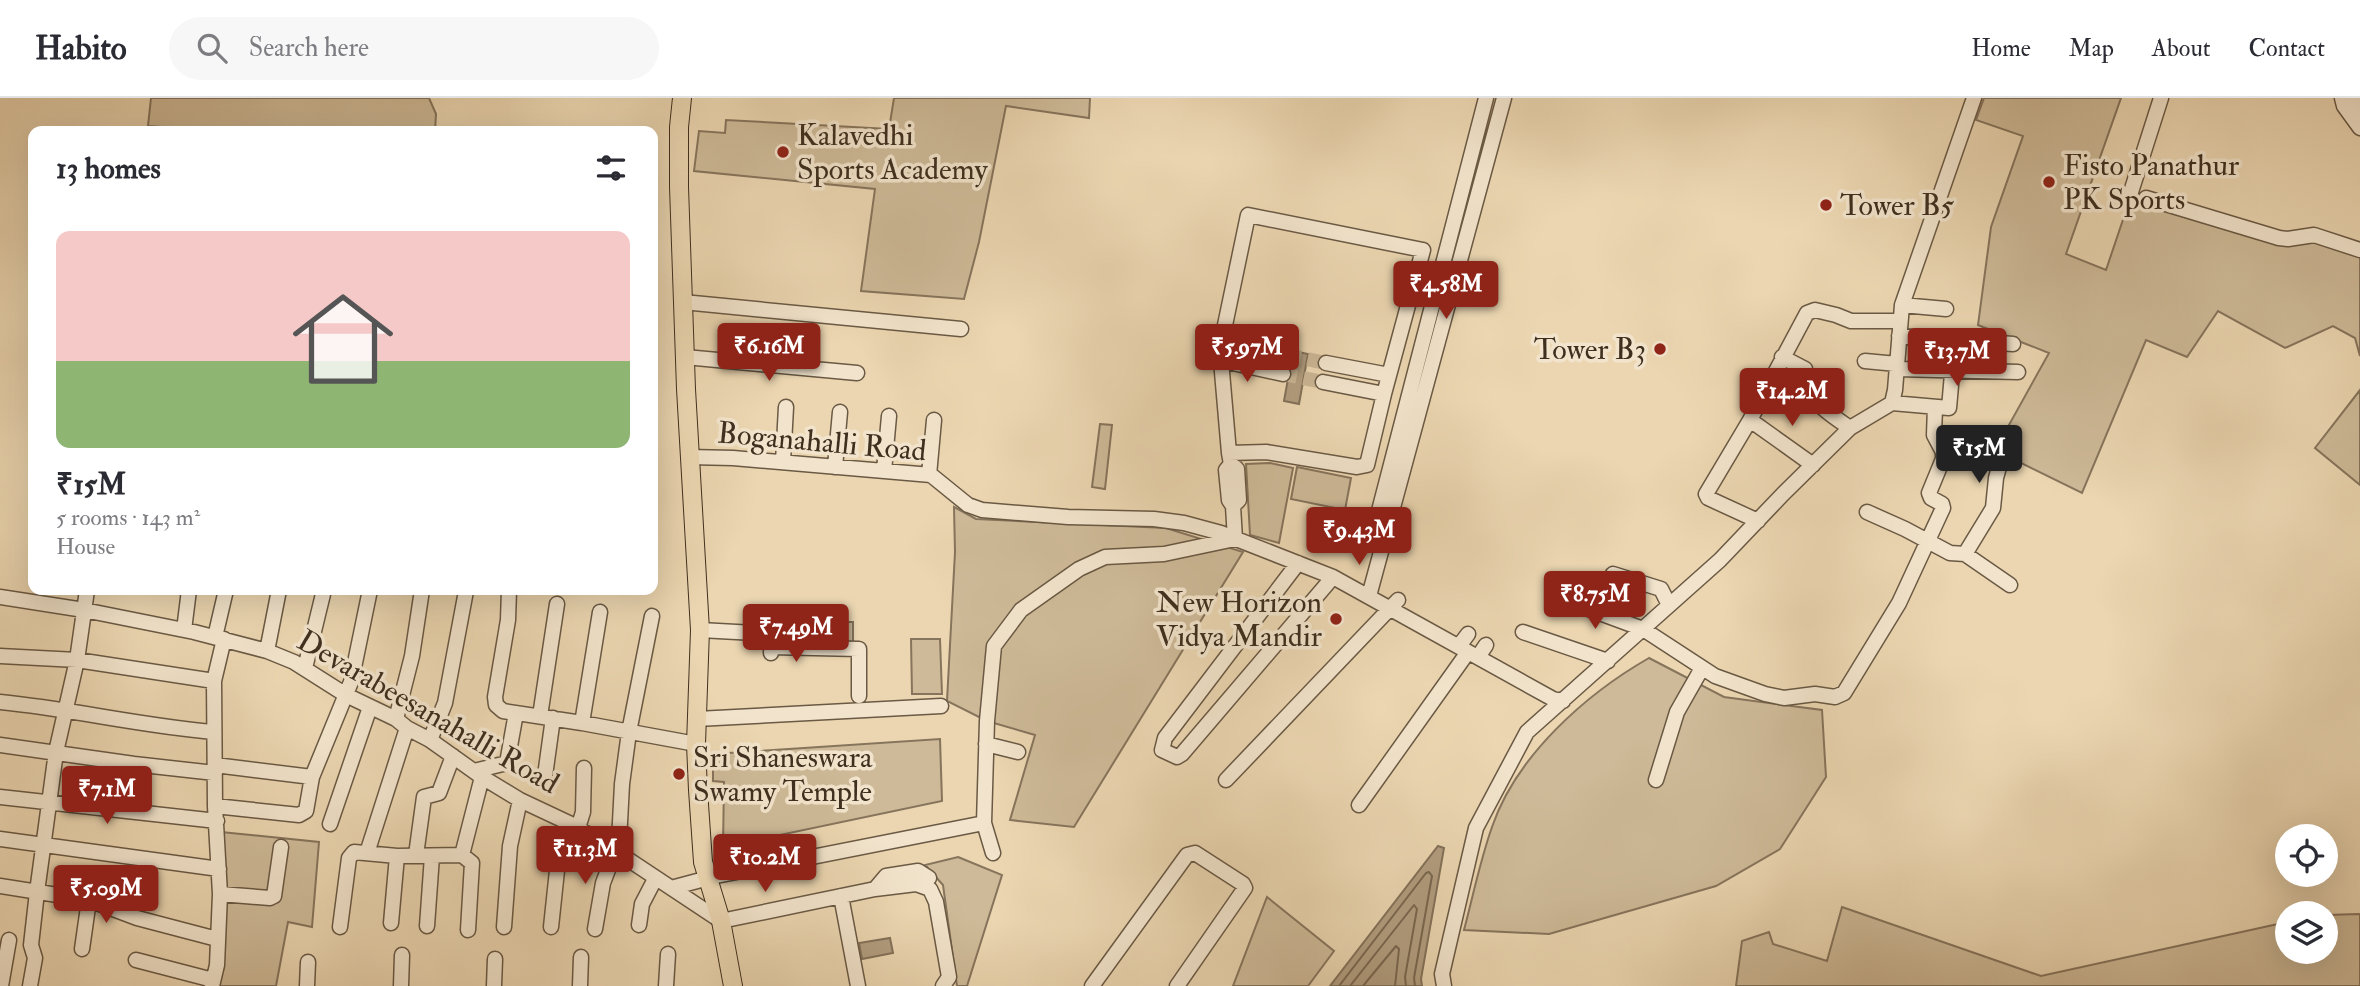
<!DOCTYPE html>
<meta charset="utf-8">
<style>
:root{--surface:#fff;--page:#f7f7f7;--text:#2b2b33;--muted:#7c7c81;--line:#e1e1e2;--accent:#8f2418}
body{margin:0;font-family:"IM FELL Double Pica",serif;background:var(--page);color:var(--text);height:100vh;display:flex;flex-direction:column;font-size:26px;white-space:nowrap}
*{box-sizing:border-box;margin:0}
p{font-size:23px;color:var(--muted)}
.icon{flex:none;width:38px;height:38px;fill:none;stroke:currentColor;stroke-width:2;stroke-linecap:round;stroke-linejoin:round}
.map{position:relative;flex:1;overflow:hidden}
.details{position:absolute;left:28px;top:28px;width:630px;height:469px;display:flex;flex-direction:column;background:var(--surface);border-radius:14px;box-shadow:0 7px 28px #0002}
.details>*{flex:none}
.fabs{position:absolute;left:2275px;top:726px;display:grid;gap:14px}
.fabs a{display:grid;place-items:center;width:63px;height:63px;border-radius:50%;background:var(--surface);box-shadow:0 7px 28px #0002;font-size:35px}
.price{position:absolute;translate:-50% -60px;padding:0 16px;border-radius:7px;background:var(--accent);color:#fff;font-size:23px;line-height:46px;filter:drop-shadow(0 2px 4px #0008)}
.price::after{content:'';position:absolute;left:50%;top:42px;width:21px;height:16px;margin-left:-10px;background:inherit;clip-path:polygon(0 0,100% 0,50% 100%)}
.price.selected{background:#222;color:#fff}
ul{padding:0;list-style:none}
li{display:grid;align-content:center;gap:14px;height:371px;padding:0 28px}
li span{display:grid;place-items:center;height:217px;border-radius:14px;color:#555}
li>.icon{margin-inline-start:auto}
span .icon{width:126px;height:126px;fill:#fffc;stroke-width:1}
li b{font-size:30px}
h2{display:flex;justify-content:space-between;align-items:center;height:84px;padding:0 28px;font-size:30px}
header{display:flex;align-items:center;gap:42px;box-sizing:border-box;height:98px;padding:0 35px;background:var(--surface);border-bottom:2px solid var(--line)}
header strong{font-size:33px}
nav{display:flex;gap:38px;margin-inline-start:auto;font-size:24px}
.search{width:490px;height:63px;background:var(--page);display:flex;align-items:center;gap:18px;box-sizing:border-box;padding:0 24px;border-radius:38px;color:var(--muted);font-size:26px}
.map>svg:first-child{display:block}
.green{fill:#ceba98;stroke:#86745c;stroke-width:2}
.water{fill:#b19d7f;stroke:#837159;stroke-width:2}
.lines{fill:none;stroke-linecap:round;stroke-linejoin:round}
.shore{stroke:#78664f;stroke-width:2}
.minor-tunnel{stroke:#c9b594;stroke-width:14;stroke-dasharray:14 7;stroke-linecap:butt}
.minor-casing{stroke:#6a5944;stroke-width:17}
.major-casing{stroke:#3f2f1f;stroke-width:20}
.minor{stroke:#f2e4cc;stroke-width:14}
.major{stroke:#ebd6b1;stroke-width:18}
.poi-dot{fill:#8f2418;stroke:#f2e4cc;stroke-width:2.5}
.labels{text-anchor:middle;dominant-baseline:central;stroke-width:7;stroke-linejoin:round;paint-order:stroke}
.poi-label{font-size:30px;fill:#3f2f1f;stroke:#f2e4cc;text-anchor:start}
.street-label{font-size:30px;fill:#3f2f1f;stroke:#f2e4cc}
</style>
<header>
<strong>Habito</strong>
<div class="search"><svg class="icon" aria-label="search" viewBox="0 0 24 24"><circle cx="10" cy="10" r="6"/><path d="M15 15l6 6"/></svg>Search here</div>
<nav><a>Home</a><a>Map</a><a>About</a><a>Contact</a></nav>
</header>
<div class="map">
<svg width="2360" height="888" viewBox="0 0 2360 888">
<rect width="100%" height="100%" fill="#ebd6b1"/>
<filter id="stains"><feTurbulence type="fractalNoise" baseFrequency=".00286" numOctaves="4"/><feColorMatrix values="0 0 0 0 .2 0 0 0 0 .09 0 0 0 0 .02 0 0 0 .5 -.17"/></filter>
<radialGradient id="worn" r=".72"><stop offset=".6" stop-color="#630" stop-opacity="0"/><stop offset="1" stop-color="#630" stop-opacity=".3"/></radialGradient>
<path class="green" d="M 151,0 L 429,0 L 436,16 L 435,33 L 215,33 L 148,28 Z
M 894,0 L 1090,0 L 1089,20 L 1006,8 L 979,144 L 964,201 L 861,193 L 875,91 L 694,73 L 699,33 L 725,35 L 726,22 L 889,31 Z
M 1984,0 L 2121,0 L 2066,156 L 2106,172 L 2130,101 L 2276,142 L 2312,134 L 2360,153 L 2360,258 L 2355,240 L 2333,228 L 2285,250 L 2218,213 L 2187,259 L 2146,242 L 2082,395 L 1995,352 L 2049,255 L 1978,227 L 1991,129 L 2023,38 L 1976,22 Z
M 2360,292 L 2360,387 L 2315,350 Z
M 1100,326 L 1112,327 L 1105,391 L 1092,389 Z
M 1270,365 L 1293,370 L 1279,445 L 1250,437 L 1246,366 Z
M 1297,369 L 1351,380 L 1345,412 L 1291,401 Z
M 954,409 L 976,421 L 1166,430 L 1243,454 L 1074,729 L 1010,722 L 1035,637 L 987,623 L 947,603 L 955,454 Z
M 826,524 L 853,524 L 853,550 L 805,547 L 805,527 L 825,527 Z
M 911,541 L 940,541 L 942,596 L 912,596 Z
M 1649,560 L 1724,599 L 1822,612 L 1826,679 L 1780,751 L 1716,788 L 1549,836 L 1464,832 C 1473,798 1480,763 1492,729 C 1516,658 1586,596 1649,560 Z
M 940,641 L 942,703 L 723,749 L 724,684 L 713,683 L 713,656 Z
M 221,734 L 319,744 L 312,829 L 288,824 L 276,888 L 218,888 Z
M 958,759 L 1002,777 L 967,888 L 957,888 L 943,787 L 925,767 Z
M 1267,799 L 1334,853 L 1308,888 L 1233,888 Z
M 1842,809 L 2041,878 L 2287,824 L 2287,854 L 2326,854 L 2326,817 L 2360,816 L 2360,888 L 1736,888 L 1742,843 L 1769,834 L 1773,846 L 1827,863 Z"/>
<path class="water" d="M 1293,253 L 1308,256 L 1299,306 L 1284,303 Z
M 1438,748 L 1444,750 L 1421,881 L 1422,888 L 1330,888 Z
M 890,840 L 893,855 L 862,861 L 859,845 Z"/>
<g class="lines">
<path class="shore" d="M 1339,888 L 1426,775 L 1429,774 L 1432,778 L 1414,880 L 1415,888
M 1350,888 L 1414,807 L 1417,811 L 1405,879 L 1406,888
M 1363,888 L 1396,848 L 1399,851 L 1395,888"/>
<path class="minor-tunnel" d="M 1287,257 L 1326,265
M 1283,276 L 1323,284"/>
<g class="minor-casing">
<path id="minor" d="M 2342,0 L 2344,8 L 2360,30
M 2351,0 L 2360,12
M 2131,94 L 2161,0
M 2146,100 L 2279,140 L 2288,141 L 2314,137 L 2360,152
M 683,204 L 961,231
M 1902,207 L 1946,211
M 1899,238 L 2013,246
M 1221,243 L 1287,257
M 685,259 L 857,275
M 1782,259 L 1805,271 C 1809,305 1824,312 1850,330
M 1219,262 L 1283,276
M 1865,263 L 1897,266
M 1326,265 L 1389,277
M 1897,271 L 2018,274
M 1323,284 L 1384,296
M 1892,305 L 1949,310 L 1955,242
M 1750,322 L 1813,367
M 1935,339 C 1951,339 1990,350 2001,362 L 1996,380 L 1993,410 L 1965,456
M 1229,355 L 1266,354 L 1357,369 L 1367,367 L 1384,296 L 1423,152 L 1248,117 L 1220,251 L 1229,355 L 1231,366 L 1237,371 L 1239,402 L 1233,408
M 689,359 L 733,360 L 931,377 L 968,407 L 982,412 L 1068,419 L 1154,421 L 1184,425 L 1221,435 L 1333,479 L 1553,601 L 1563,603
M 783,364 L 786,309
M 835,369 L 840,314
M 884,373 L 889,318
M 929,377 L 934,322
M 1867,414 L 1905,431 L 1950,455 L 1965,456 L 2010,487
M 1758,423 L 1708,400 L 1706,396 L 1750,322 L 1807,215 L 1815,212 L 1836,217 L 1851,223 L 1900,223
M 1382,449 L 1374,432 L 1486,0
M 1298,465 L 1165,640 L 1162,652 L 1177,659 L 1182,656 L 1333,479
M 1613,476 L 1661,491 L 1669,507
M 509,492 L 508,522 L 495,599 L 496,607 L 503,613 L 582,625 L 696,646
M 1369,498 L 1504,0
M 0,499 L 84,512 L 194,534 L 267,553 L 294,564 L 346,597 L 396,621 L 407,630 L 430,642 L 482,679 L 520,702 L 571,726 L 614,752 L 721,823 L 875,791 L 916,786 L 930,791 L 936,804 L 949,879 L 943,888
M 1559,500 L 1643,531 L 1715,578 L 1765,596 L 1784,600 L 1815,596 L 1835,599 L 1844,595 L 1899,505 L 1943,410 L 1942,406 L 1931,400 L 1929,395 L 1943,361 L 1943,354 L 1934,337 L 1935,309
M 184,532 L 189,492
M 700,532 L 772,536 L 771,555
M 1523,534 L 1608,563
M 215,539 L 226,492
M 1459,548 L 1468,536
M 772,549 L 859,551 L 859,598
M 267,553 L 279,492
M 0,558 L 77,562 L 214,583
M 1478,559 L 1486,547
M 305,570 L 324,492
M 0,604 C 72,611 142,628 214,634
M 540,618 L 557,506
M 396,621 L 412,558 L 422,492
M 697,621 L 941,608
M 582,625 L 600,514
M 430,642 L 445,605 L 466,493
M 986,646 L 1018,654
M 0,647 L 134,666 L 215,675
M 215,667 L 312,679
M 474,673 L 507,665 L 516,615
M 1226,682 L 1398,502
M 1656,682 L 1677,614 L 1702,570
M 544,685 L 553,620
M 0,699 L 217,723
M 1359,707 L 1468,554
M 215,708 L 299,717 L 306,713 L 312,679 L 351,584 L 370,492
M 984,725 L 993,755
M 330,726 L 370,609
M 578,730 L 583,714 L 584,670
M 0,741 L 219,771
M 367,755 L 407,630
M 416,757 L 424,699 L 439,695 L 453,658
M 462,757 L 482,679
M 0,788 L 89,802 L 137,820 L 217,841
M 671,790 L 716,778 L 984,725 L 987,623 L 994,548 L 1021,512 L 1079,471 L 1105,459 L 1164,456 L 1235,441 L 1233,408 L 1229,402 L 1226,372 L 1231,366
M 875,791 L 886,778 L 918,773 L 929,780
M 220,796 L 270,800 L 274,798 L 281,749
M 841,798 L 858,888
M 391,825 L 397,758
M 639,827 L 642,806 L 655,781
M 427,828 L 432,758
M 340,829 L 349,760 L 354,754 L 397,758 L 462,757 L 472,765 L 468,832
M 504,829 L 510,748 L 520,702
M 551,829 L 558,763 L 571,726
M 595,831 L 603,785 L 619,743 L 622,686 L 629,634 L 652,518
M 82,851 L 89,802
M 136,862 L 213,882
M 1,888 L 9,842
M 30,888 L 35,860 L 31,847 L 37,794 L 56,654 L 77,562 L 87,492
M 212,888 L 217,867 L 220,796 L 215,708 L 214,583 L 224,541
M 307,888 L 308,864
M 401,888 L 402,857
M 494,888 L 495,861
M 580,888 L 581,859
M 666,888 L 668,856
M 1092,888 L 1187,757 L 1195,755 L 1243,786 L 1245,790 L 1177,888
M 1444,888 L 1442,876 L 1476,730 L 1527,634 L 1720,462 L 1783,396 L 1850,330 L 1892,305 L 1895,292 L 1902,207 L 1974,0"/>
</g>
<g class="major-casing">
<path id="major" d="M 682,0 L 679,29 L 679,89 L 686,291 L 700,532 L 696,646 L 698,692 L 703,764 L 721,823 L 733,888"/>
</g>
<use href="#minor" class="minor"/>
<use href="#major" class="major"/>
</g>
<g class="poi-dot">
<circle cx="783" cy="54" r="7"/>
<circle cx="2049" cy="84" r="7"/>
<circle cx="1826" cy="107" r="7"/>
<circle cx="1660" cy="251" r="7"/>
<circle cx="1336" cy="521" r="7"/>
<circle cx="679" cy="676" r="7"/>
</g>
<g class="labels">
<g class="poi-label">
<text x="797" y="37">Kalavedhi<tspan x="797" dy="34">Sports Academy</tspan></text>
<text x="2063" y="67">Fisto Panathur<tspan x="2063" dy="34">PK Sports</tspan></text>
<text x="1840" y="107">Tower B5</text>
<text x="1646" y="251" text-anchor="end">Tower B3</text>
<text x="1322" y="504" text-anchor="end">New Horizon<tspan x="1322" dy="34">Vidya Mandir</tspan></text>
<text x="693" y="659">Sri Shaneswara<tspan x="693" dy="34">Swamy Temple</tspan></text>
</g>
<g class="street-label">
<text transform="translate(822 344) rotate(5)">Boganahalli Road</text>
<text transform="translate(428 614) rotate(30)">Devarabeesanahalli Road</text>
</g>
</g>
<rect width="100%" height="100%" filter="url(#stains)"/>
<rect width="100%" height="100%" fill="url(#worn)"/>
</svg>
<div class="fabs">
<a><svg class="icon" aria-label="locate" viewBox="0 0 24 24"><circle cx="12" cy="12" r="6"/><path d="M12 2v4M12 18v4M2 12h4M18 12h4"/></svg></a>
<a><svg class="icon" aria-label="layers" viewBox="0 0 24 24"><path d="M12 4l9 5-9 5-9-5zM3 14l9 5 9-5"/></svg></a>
</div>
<b class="price" style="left:1446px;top:223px">₹4.58M</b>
<b class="price" style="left:769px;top:285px">₹6.16M</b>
<b class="price" style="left:1247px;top:286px">₹5.97M</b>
<b class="price" style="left:1957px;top:290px">₹13.7M</b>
<b class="price" style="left:1792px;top:330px">₹14.2M</b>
<b class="price selected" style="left:1979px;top:387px">₹15M</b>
<b class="price" style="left:1359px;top:469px">₹9.43M</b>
<b class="price" style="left:1595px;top:533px">₹8.75M</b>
<b class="price" style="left:796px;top:566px">₹7.49M</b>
<b class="price" style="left:107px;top:728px">₹7.1M</b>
<b class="price" style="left:585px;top:788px">₹11.3M</b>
<b class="price" style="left:765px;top:796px">₹10.2M</b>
<b class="price" style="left:106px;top:827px">₹5.09M</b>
<section class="details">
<h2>13 homes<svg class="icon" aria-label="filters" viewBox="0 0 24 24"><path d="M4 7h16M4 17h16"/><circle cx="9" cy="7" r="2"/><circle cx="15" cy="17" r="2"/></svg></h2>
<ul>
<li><span style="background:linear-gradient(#f6c9c9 60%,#8fb573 0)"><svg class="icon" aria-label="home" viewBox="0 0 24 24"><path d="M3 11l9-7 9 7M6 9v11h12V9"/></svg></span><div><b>₹15M</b><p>5 rooms · 143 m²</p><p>House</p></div></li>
</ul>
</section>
</div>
